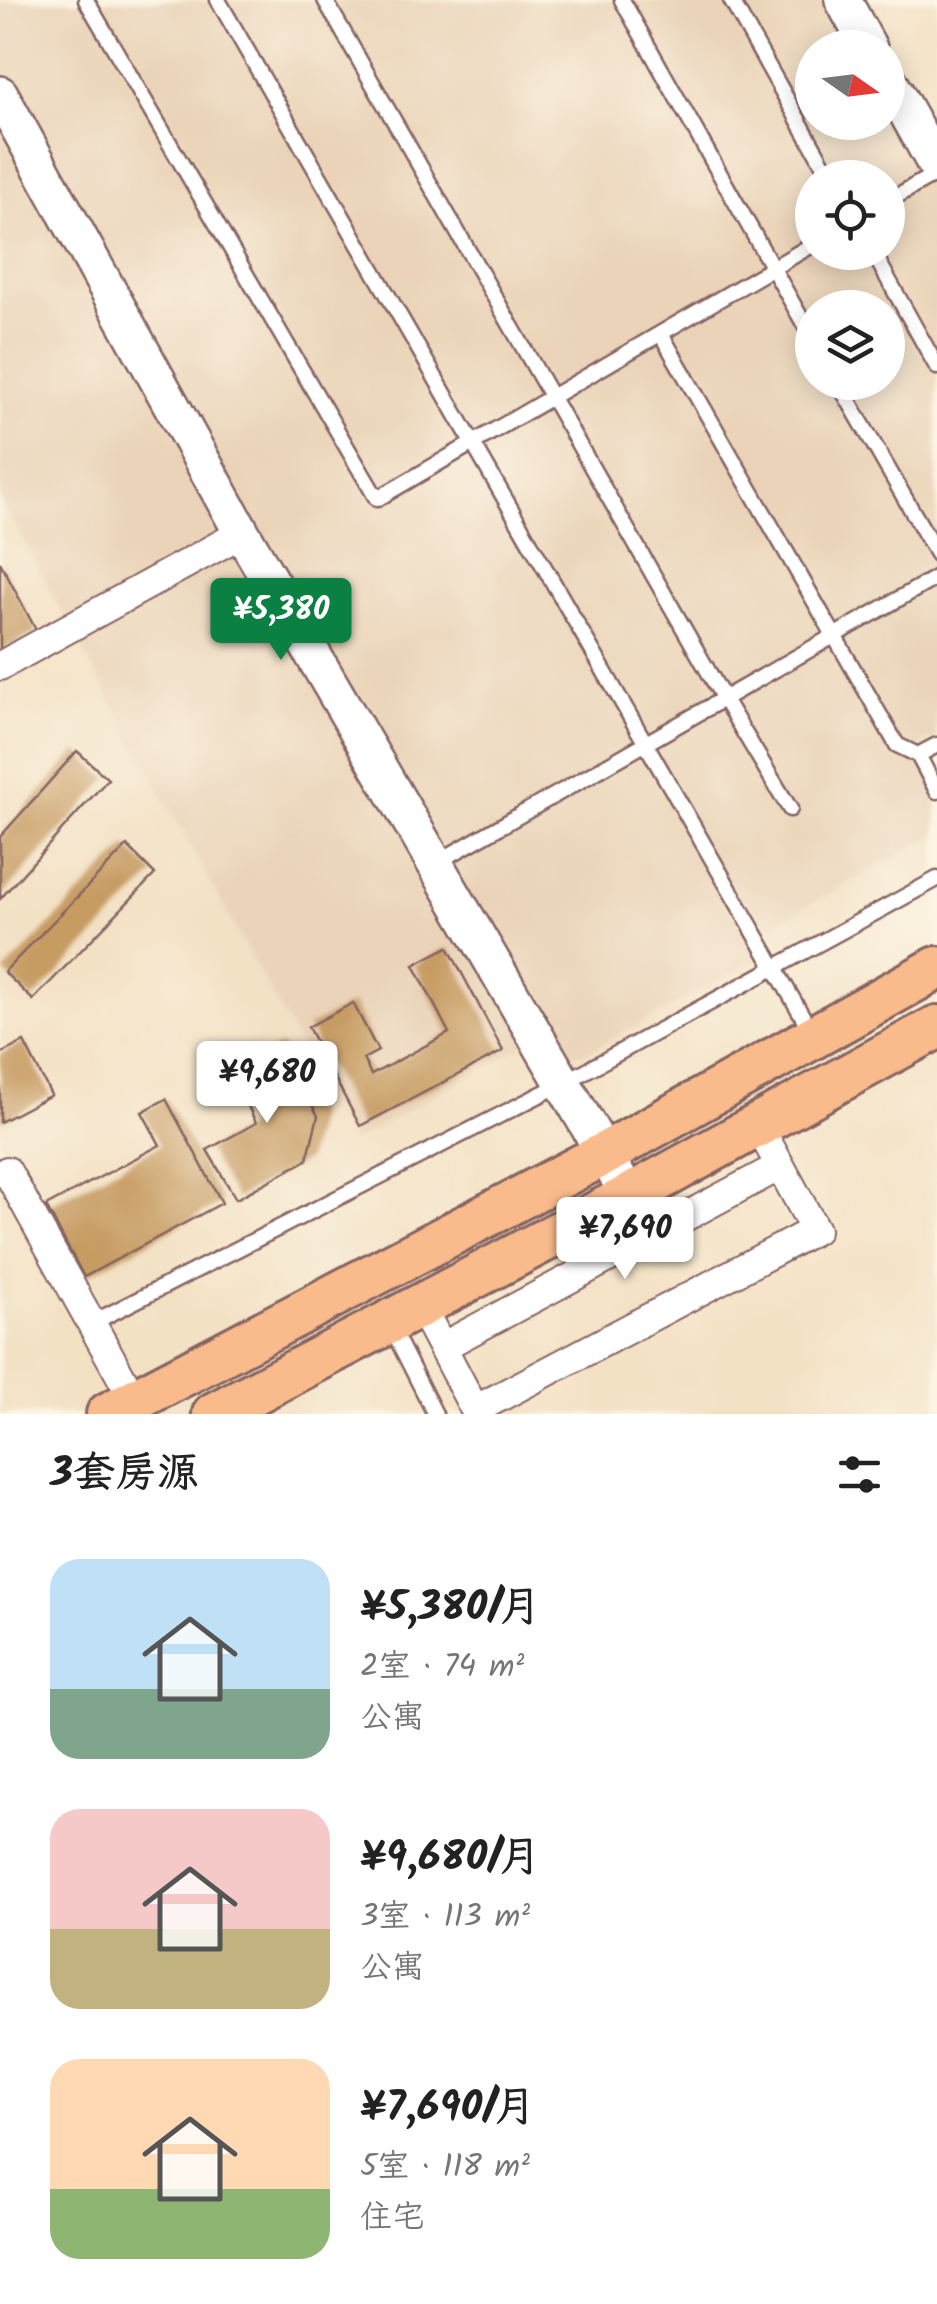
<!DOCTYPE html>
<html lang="zh">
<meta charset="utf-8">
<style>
:root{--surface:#fff;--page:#f2f2f2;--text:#222;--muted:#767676;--accent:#0b8043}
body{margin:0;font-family:Kalam,"LXGW WenKai TC",sans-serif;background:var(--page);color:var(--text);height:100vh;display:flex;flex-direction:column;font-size:38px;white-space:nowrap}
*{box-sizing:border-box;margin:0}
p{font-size:32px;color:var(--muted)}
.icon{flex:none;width:55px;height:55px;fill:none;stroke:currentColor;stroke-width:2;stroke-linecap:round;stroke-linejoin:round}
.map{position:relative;height:1414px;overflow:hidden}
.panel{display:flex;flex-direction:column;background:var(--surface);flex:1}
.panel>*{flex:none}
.needle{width:65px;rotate:104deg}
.fabs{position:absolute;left:795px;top:30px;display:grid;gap:20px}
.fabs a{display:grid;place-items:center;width:110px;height:110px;border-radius:50%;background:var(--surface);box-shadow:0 5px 25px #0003;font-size:50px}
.price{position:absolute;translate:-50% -85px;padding:0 22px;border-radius:10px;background:#fff;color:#222;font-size:32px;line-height:65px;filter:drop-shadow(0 2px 5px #0008)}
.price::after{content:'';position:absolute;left:50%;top:60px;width:30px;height:22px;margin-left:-15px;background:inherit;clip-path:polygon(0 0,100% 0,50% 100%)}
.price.on{background:var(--accent);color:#fff}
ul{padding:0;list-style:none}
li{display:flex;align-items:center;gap:30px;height:250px;padding:0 50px}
li span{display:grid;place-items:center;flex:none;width:280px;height:200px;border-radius:30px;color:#555}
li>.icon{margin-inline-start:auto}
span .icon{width:120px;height:120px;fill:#fffc;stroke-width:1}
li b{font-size:42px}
h2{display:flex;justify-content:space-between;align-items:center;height:120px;padding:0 50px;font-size:42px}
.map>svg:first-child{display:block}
.built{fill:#ead3b8;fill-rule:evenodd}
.building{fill:#c79c63}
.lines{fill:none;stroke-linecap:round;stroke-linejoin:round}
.service-casing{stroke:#856361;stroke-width:19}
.minor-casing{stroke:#856361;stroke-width:32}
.tertiary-casing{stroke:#856361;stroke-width:40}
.primary-casing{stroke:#856361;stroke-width:48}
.service{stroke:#fff;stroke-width:14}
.minor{stroke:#fff;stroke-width:28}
.tertiary{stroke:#fff;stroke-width:35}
.primary{stroke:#fabb8c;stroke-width:42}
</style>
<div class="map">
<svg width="937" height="1414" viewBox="0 0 937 1414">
<rect width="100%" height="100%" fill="#fcf5e5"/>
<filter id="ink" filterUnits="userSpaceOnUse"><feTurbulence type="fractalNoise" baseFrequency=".01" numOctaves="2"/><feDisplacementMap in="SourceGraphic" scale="20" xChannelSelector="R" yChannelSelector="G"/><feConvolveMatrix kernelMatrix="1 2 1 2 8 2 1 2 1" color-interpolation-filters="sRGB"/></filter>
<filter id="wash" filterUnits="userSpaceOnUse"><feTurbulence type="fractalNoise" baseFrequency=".0048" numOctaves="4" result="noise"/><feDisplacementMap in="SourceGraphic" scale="40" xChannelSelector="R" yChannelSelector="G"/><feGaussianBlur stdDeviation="2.25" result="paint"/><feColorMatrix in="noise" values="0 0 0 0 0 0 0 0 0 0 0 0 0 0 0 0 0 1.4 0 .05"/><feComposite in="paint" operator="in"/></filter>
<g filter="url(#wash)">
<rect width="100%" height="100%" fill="#f3e1c4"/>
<path class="built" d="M 825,0 L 851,47 L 812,48 L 812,122 L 888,122 L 888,112 L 937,201 L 937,736 L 919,747 L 937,780 L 937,834 L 764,930 L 774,951 L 583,1055 L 522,1046 L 352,1141 L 0,498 L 0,1 ZM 812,178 L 888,178 L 888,252 L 812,252 ZM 812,308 L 888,308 L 888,382 L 812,382 Z"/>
<g id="blocks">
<path class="building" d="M 0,562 L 37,632 L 0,652 Z
M 77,751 L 108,779 L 0,899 L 0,837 Z
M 127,846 L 155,874 L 33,1000 L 4,972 Z
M 448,947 L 503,1051 L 360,1126 L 308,1027 L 353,1003 L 378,1051 L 363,1059 L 371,1075 L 449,1033 L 414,965 Z
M 24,1042 L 51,1095 L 0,1122 L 0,1054 Z
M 281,1046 L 318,1116 L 307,1160 L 236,1199 L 207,1150 L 256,1123 L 232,1072 Z
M 166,1099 L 222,1203 L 84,1277 L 46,1206 L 160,1145 L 142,1112 Z"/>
</g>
</g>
<g filter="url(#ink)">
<use href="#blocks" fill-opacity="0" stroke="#856361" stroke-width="2.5"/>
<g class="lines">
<g class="service-casing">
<path id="service" d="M 86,0 L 377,499 L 812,245
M 218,0 L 811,1031
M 325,0 L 724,699 L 790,809
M 622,0 L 812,338
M 731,0 L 831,178
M 888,201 L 937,173
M 873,252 L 937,367
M 661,334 L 897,745 L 918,755 L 937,745
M 838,382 L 937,554
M 918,755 L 937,791
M 436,863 L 937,577
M 92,1323 L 565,1082 L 937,879
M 391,1327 L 435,1414"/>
</g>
<g class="minor-casing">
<path id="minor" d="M 0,666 L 242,533
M 7,1171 L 134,1400
M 420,1305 L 475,1410 L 815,1230 L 758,1125
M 442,1347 L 780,1166"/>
</g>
<g class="tertiary-casing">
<path id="tertiary" d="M 843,0 L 869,48
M 888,79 L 937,167
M 0,94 L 242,533 L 629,1196"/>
</g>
<g class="primary-casing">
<path id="primary" d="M 108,1414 L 606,1153 L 937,968
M 214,1414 L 629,1196 L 937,1027"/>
</g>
<use href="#service" class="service"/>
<use href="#minor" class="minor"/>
<use href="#tertiary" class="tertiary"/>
<use href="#primary" class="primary"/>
</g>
</g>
</svg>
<div class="fabs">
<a><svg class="needle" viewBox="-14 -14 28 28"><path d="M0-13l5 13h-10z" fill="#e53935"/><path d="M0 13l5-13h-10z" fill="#767676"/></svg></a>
<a><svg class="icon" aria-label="locate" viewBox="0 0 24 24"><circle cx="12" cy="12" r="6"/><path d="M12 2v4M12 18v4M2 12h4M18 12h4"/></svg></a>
<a><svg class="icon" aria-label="layers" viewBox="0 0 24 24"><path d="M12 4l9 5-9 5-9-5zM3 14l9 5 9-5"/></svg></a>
</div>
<b class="price on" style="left:281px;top:663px">¥5,380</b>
<b class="price" style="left:267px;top:1126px">¥9,680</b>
<b class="price" style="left:625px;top:1282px">¥7,690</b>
</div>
<section class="panel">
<h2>3套房源<svg class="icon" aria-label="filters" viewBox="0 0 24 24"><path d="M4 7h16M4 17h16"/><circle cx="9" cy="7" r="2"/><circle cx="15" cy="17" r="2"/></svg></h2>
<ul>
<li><span style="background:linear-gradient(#bfe0f5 65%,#7fa58c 0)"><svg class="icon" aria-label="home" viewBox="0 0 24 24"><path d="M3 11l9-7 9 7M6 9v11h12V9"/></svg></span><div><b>¥5,380/月</b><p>2室 · 74 m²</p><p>公寓</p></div></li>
<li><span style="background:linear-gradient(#f6c9c9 60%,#c2b280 0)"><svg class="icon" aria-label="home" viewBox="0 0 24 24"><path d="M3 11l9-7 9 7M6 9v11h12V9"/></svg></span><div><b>¥9,680/月</b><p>3室 · 113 m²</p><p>公寓</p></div></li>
<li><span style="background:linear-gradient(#ffd9b3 65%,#8fb573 0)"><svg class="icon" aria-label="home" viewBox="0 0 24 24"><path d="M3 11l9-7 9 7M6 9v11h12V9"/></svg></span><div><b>¥7,690/月</b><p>5室 · 118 m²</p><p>住宅</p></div></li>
</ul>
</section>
